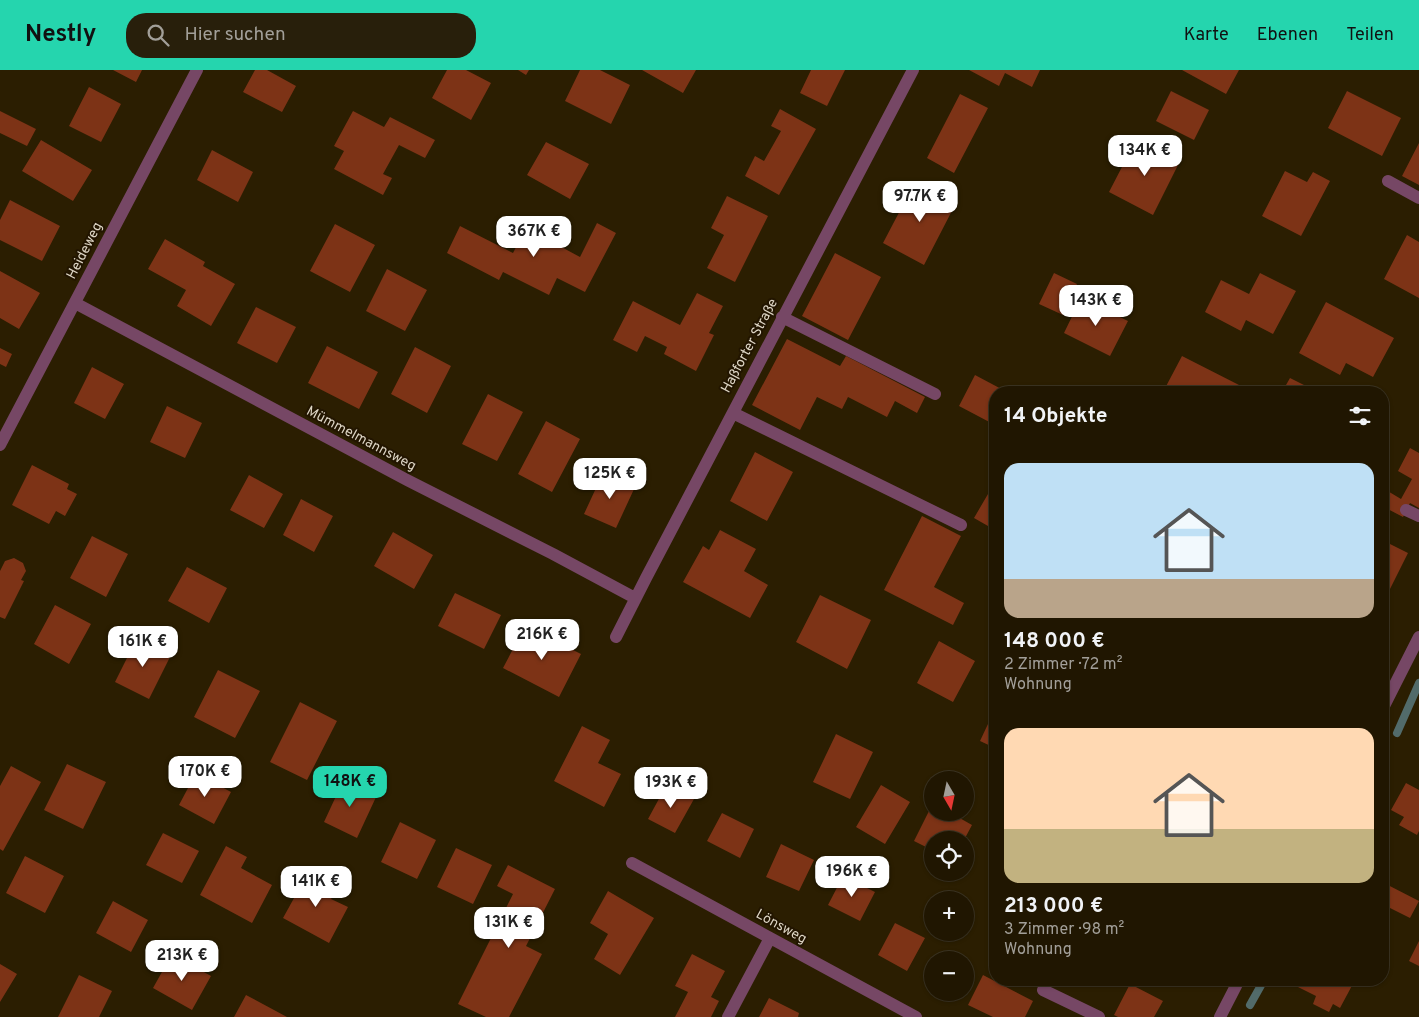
<!DOCTYPE html>
<html lang="de">
<meta charset="utf-8">
<style>
:root{--surface:#201601;--page:#281f0b;--text:#f1f3f6;--muted:#a29f99;--line:#3d3523;--accent:#25d5ae}
body{margin:0;font-family:Overpass,sans-serif;background:var(--page);color:var(--text);height:100vh;display:flex;flex-direction:column;font-size:19px;white-space:nowrap}
*{box-sizing:border-box;margin:0}
p{font-size:16px;color:var(--muted)}
.icon{flex:none;width:28px;height:28px;fill:none;stroke:currentColor;stroke-width:2;stroke-linecap:round;stroke-linejoin:round}
.map{position:relative;flex:1;overflow:hidden}
.panel{position:absolute;left:989px;top:316px;width:400px;height:600px;display:flex;flex-direction:column;background:var(--surface);border-radius:20px;box-shadow:0 1px 4px #0004,0 0 0 1px var(--line)}
.panel>*{flex:none}
.needle{width:32px;rotate:171deg}
.fabs{position:absolute;left:924px;top:701px;display:grid;gap:10px}
.fabs a{display:grid;place-items:center;width:50px;height:50px;border-radius:50%;background:var(--surface);box-shadow:0 1px 4px #0004,0 0 0 1px var(--line);font-size:25px}
.price{position:absolute;translate:-50% -42px;padding:0 11px;border-radius:10px;background:#fff;color:#222;font-size:16px;line-height:32px;filter:drop-shadow(0 1px 2px #0008)}
.price::after{content:'';position:absolute;left:50%;top:30px;width:15px;height:11px;margin-left:-8px;background:inherit;clip-path:polygon(0 0,100% 0,50% 100%)}
.price.selected{background:var(--accent);color:#111}
ul{padding:0;list-style:none}
li{display:grid;align-content:center;gap:10px;height:265px;padding:0 15px}
li span{display:grid;place-items:center;height:155px;border-radius:15px;color:#555}
li>.icon{margin-inline-start:auto}
span .icon{width:90px;height:90px;fill:#fffc;stroke-width:1}
li b{font-size:21px}
h2{display:flex;justify-content:space-between;align-items:center;height:60px;padding:0 15px;font-size:21px}
header{display:flex;align-items:center;gap:30px;box-sizing:border-box;height:70px;padding:0 25px;background:var(--accent);color:#111}
header strong{font-size:24px}
nav{display:flex;gap:28px;margin-inline-start:auto;font-size:18px}
.search{width:350px;height:45px;background:var(--page);display:flex;align-items:center;gap:12px;box-sizing:border-box;padding:0 18px;border-radius:20px;color:var(--muted);font-size:19px}
.map>svg:first-child{display:block}
.lines{fill:none;stroke-linecap:round;stroke-linejoin:round}
.stream{stroke:#526b6a;stroke-width:8}
.building{fill:#7d3316}
.minor{stroke:#764765;stroke-width:12}
.labels{text-anchor:middle;dominant-baseline:central;stroke-width:4;stroke-linejoin:round;paint-order:stroke}
.street-label{font-size:14px;fill:#ddd5c4;stroke:#221500}
</style>
<header>
<strong>Nestly</strong>
<div class="search"><svg class="icon" aria-label="search" viewBox="0 0 24 24"><circle cx="10" cy="10" r="6"/><path d="M15 15l6 6"/></svg>Hier suchen</div>
<nav><a>Karte</a><a>Ebenen</a><a>Teilen</a></nav>
</header>
<div class="map">
<svg width="1419" height="947" viewBox="0 0 1419 947">
<rect width="100%" height="100%" fill="#2b1e01"/>
<g class="lines">
<path class="stream" d="M 1397,663 L 1419,613
M 1250,935 L 1264,910"/>
</g>
<path class="building" d="M 113,0 L 142,0 L 136,12 Z
M 255,0 L 267,0 L 296,16 L 282,42 L 243,22 Z
M 447,0 L 466,0 L 491,13 L 471,50 L 432,28 Z
M 518,0 L 529,0 L 526,5 Z
M 580,0 L 600,0 L 630,15 L 611,54 L 565,31 Z
M 642,0 L 696,0 L 683,23 Z
M 811,0 L 845,0 L 827,36 L 800,23 Z
M 969,0 L 1040,0 L 1032,17 L 1005,3 L 999,16 Z
M 1182,0 L 1239,0 L 1226,24 Z
M 89,17 L 121,34 L 101,72 L 69,56 Z
M 1171,21 L 1209,40 L 1194,70 L 1156,51 Z
M 1347,21 L 1401,48 L 1382,86 L 1328,58 Z
M 960,24 L 988,38 L 954,103 L 927,88 Z
M 780,39 L 816,59 L 779,125 L 745,106 L 755,86 L 764,91 L 781,61 L 771,56 Z
M 0,41 L 36,59 L 27,76 L 0,63 Z
M 353,41 L 384,57 L 390,47 L 435,70 L 425,88 L 399,75 L 383,104 L 392,108 L 383,125 L 334,99 L 344,81 L 334,76 Z
M 1137,68 L 1180,91 L 1153,145 L 1109,122 Z
M 41,70 L 92,100 L 73,131 L 22,101 Z
M 546,72 L 589,94 L 570,129 L 527,105 Z
M 1419,73 L 1419,115 L 1402,106 Z
M 212,80 L 253,102 L 238,132 L 197,110 Z
M 1285,101 L 1307,112 L 1313,102 L 1330,111 L 1301,166 L 1262,146 Z
M 915,112 L 956,133 L 924,195 L 883,173 Z
M 727,126 L 768,146 L 735,212 L 707,198 L 724,165 L 711,158 Z
M 10,130 L 60,156 L 42,191 L 0,170 L 0,150 Z
M 597,153 L 616,163 L 585,222 L 557,208 L 549,225 L 503,202 L 499,210 L 447,183 L 460,156 L 513,183 L 526,158 L 580,187 Z
M 335,154 L 375,175 L 350,222 L 310,201 Z
M 1407,165 L 1419,172 L 1419,228 L 1384,209 Z
M 165,169 L 205,192 L 203,196 L 235,214 L 211,256 L 177,236 L 186,220 L 148,199 Z
M 835,183 L 881,207 L 848,270 L 802,246 Z
M 387,199 L 427,220 L 405,261 L 366,241 Z
M 0,201 L 40,223 L 19,259 L 0,248 Z
M 1054,203 L 1077,214 L 1063,245 L 1039,234 Z
M 1260,203 L 1296,221 L 1273,264 L 1246,250 L 1241,261 L 1205,242 L 1221,210 L 1249,224 Z
M 697,223 L 723,236 L 709,263 L 714,265 L 696,301 L 664,284 L 667,277 L 645,266 L 637,282 L 613,270 L 633,231 L 680,255 Z
M 1081,228 L 1128,251 L 1110,286 L 1064,263 Z
M 1326,232 L 1394,268 L 1373,307 L 1346,293 L 1340,305 L 1299,283 Z
M 256,237 L 296,257 L 277,293 L 237,273 Z
M 787,269 L 840,296 L 846,286 L 925,327 L 917,343 L 895,331 L 887,347 L 848,327 L 842,339 L 817,327 L 800,360 L 752,335 Z
M 327,276 L 378,302 L 359,339 L 308,313 Z
M 415,277 L 451,296 L 427,343 L 391,324 Z
M 0,278 L 12,284 L 6,297 L 0,294 Z
M 1182,286 L 1241,316 L 1238,322 L 1163,322 Z
M 92,297 L 124,314 L 105,349 L 74,333 Z
M 975,305 L 1007,322 L 995,322 L 995,355 L 959,336 Z
M 1290,308 L 1318,322 L 1282,322 Z
M 488,324 L 523,342 L 497,391 L 462,374 Z
M 167,336 L 202,353 L 185,388 L 150,372 Z
M 546,351 L 580,369 L 552,422 L 518,404 Z
M 1410,378 L 1419,383 L 1419,438 L 1410,433 L 1403,447 L 1382,436 L 1382,426 L 1386,420 L 1401,429 L 1412,409 L 1398,401 Z
M 755,382 L 793,402 L 767,451 L 730,431 Z
M 32,395 L 69,414 L 67,419 L 77,424 L 65,446 L 56,441 L 49,454 L 12,435 Z
M 603,403 L 635,417 L 616,458 L 584,444 Z
M 249,405 L 283,424 L 264,458 L 230,440 Z
M 995,412 L 995,460 L 974,448 Z
M 301,429 L 333,446 L 314,482 L 283,465 Z
M 922,446 L 961,466 L 934,517 L 964,533 L 953,555 L 884,520 Z
M 720,460 L 756,479 L 744,501 L 768,515 L 750,548 L 683,512 L 703,476 L 709,480 Z
M 393,462 L 433,485 L 414,519 L 374,496 Z
M 92,466 L 128,484 L 106,527 L 70,508 Z
M 1382,470 L 1408,483 L 1389,521 L 1382,518 Z
M 14,488 L 23,493 L 26,501 L 21,510 L 24,511 L 5,549 L 0,547 L 0,501 L 5,491 Z
M 187,497 L 227,518 L 209,553 L 168,531 Z
M 455,523 L 501,545 L 484,579 L 438,556 Z
M 820,525 L 871,550 L 847,599 L 796,572 Z
M 55,535 L 91,554 L 69,594 L 34,574 Z
M 525,556 L 581,584 L 559,627 L 503,598 Z
M 137,568 L 171,585 L 149,629 L 115,612 Z
M 939,571 L 975,591 L 953,632 L 917,613 Z
M 218,600 L 260,621 L 235,668 L 194,647 Z
M 300,632 L 337,651 L 307,710 L 270,692 Z
M 995,639 L 995,678 L 980,671 Z
M 582,656 L 610,670 L 598,693 L 621,704 L 604,737 L 554,711 Z
M 836,664 L 873,682 L 850,729 L 813,712 Z
M 67,694 L 106,712 L 83,759 L 44,740 Z
M 11,696 L 41,712 L 3,781 L 0,779 L 0,716 Z
M 196,703 L 231,722 L 214,754 L 179,735 Z
M 344,709 L 377,725 L 357,768 L 324,752 Z
M 1406,713 L 1419,720 L 1419,761 L 1417,765 L 1399,755 L 1404,747 L 1391,740 Z
M 667,714 L 694,729 L 675,763 L 648,749 Z
M 881,715 L 910,732 L 885,774 L 856,757 Z
M 932,735 L 932,742 L 949,742 L 972,755 L 964,770 L 932,770 L 932,780 L 914,771 Z
M 722,743 L 754,759 L 740,788 L 707,771 Z
M 400,752 L 436,770 L 417,809 L 381,792 Z
M 163,763 L 199,781 L 182,813 L 146,795 Z
M 781,774 L 814,790 L 799,821 L 766,807 Z
M 226,776 L 247,787 L 241,798 L 272,815 L 252,853 L 200,825 Z
M 456,778 L 492,795 L 473,834 L 437,817 Z
M 25,786 L 64,806 L 45,843 L 6,823 Z
M 508,795 L 555,819 L 526,876 L 542,884 L 509,947 L 486,947 L 458,934 L 513,824 L 497,816 Z
M 309,801 L 338,816 L 331,829 L 348,837 L 329,873 L 283,848 Z
M 843,806 L 875,822 L 860,851 L 828,835 Z
M 1382,812 L 1419,831 L 1410,848 L 1382,834 Z
M 608,821 L 654,848 L 620,905 L 594,889 L 608,864 L 590,853 Z
M 113,831 L 148,850 L 131,882 L 96,863 Z
M 895,853 L 925,868 L 907,901 L 878,885 Z
M 1419,871 L 1419,896 L 1409,891 Z
M 995,873 L 995,888 L 989,885 Z
M 172,884 L 211,906 L 192,940 L 153,918 Z
M 692,884 L 725,901 L 711,927 L 719,931 L 711,947 L 675,947 L 688,922 L 675,916 Z
M 0,894 L 17,904 L 0,932 Z
M 79,905 L 112,921 L 99,947 L 58,947 Z
M 983,905 L 1033,931 L 1025,947 L 993,947 L 968,935 Z
M 1302,910 L 1355,910 L 1340,938 L 1333,934 L 1329,942 L 1313,934 L 1316,926 L 1298,917 Z
M 1130,914 L 1163,931 L 1154,947 L 1118,947 L 1114,945 Z
M 246,925 L 287,947 L 234,947 Z
M 769,928 L 799,943 L 798,947 L 759,947 Z"/>
<g class="lines">
<path class="minor" d="M 1388,111 L 1419,128
M 75,233 L 407,410 L 553,484 L 635,528
M 782,247 L 935,324
M 733,343 L 961,455
M 0,375 L 197,0
M 1406,440 L 1419,446
M 616,567 L 646,508 L 913,0
M 1382,640 L 1419,567
M 632,793 L 916,947
M 1043,920 L 1099,947
M 728,947 L 770,868
M 1220,947 L 1239,910"/>
</g>
<g class="labels">
<g class="street-label">
<text transform="translate(85 181) rotate(-63)">Heideweg</text>
<text transform="translate(750 276) rotate(-62)">Haßforter Straße</text>
<text transform="translate(361 369) rotate(28)">Mümmelmannsweg</text>
<text transform="translate(781 857) rotate(29)">Lönsweg</text>
</g>
</g>
</svg>
<div class="fabs">
<a><svg class="needle" viewBox="-14 -14 28 28"><path d="M0-13l5 13h-10z" fill="#e53935"/><path d="M0 13l5-13h-10z" fill="#a29f99"/></svg></a>
<a><svg class="icon" aria-label="locate" viewBox="0 0 24 24"><circle cx="12" cy="12" r="6"/><path d="M12 2v4M12 18v4M2 12h4M18 12h4"/></svg></a>
<a>+</a>
<a>−</a>
</div>
<b class="price" style="left:1145px;top:107px">134K €</b>
<b class="price" style="left:920px;top:153px">97.7K €</b>
<b class="price" style="left:534px;top:188px">367K €</b>
<b class="price" style="left:1096px;top:257px">143K €</b>
<b class="price" style="left:610px;top:430px">125K €</b>
<b class="price" style="left:542px;top:591px">216K €</b>
<b class="price" style="left:143px;top:598px">161K €</b>
<b class="price" style="left:205px;top:728px">170K €</b>
<b class="price selected" style="left:350px;top:738px">148K €</b>
<b class="price" style="left:671px;top:739px">193K €</b>
<b class="price" style="left:852px;top:828px">196K €</b>
<b class="price" style="left:316px;top:838px">141K €</b>
<b class="price" style="left:509px;top:879px">131K €</b>
<b class="price" style="left:182px;top:912px">213K €</b>
<section class="panel">
<h2>14 Objekte<svg class="icon" aria-label="filters" viewBox="0 0 24 24"><path d="M4 7h16M4 17h16"/><circle cx="9" cy="7" r="2"/><circle cx="15" cy="17" r="2"/></svg></h2>
<ul>
<li><span style="background:linear-gradient(#bfe0f5 75%,#b9a48a 0)"><svg class="icon" aria-label="home" viewBox="0 0 24 24"><path d="M3 11l9-7 9 7M6 9v11h12V9"/></svg></span><div><b>148 000 €</b><p>2 Zimmer · 72 m²</p><p>Wohnung</p></div></li>
<li><span style="background:linear-gradient(#ffd9b3 65%,#c2b280 0)"><svg class="icon" aria-label="home" viewBox="0 0 24 24"><path d="M3 11l9-7 9 7M6 9v11h12V9"/></svg></span><div><b>213 000 €</b><p>3 Zimmer · 98 m²</p><p>Wohnung</p></div></li>
</ul>
</section>
</div>
